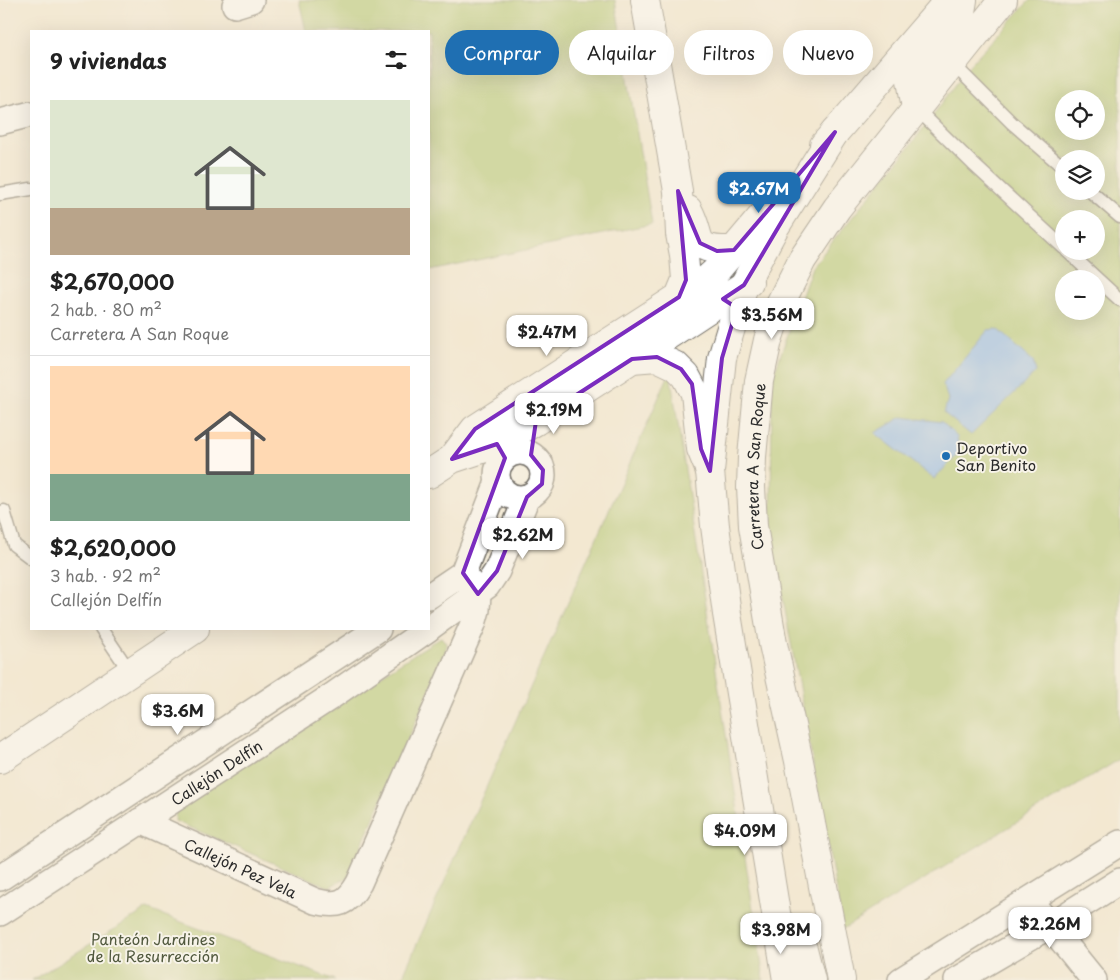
<!DOCTYPE html>
<html lang="es">
<meta charset="utf-8">
<style>
:root{--surface:#fff;--page:#f2f2f2;--text:#222;--muted:#767676;--line:#e0e0e0;--accent:#1f6fb2}
body{margin:0;font-family:"Playpen Sans",sans-serif;background:var(--page);color:var(--text);height:100vh;display:flex;flex-direction:column;font-size:19px;white-space:nowrap}
*{box-sizing:border-box;margin:0}
p{font-size:16px;color:var(--muted)}
.icon{flex:none;width:28px;height:28px;fill:none;stroke:currentColor;stroke-width:2;stroke-linecap:round;stroke-linejoin:round}
.map{position:relative;flex:1;overflow:hidden}
.panel{position:absolute;left:30px;top:30px;width:400px;height:600px;display:flex;flex-direction:column;background:var(--surface);border-radius:0px;box-shadow:0 5px 20px #0002}
.panel>*{flex:none}
.banner{position:absolute;left:445px;top:30px;width:475px;height:45px;display:flex;gap:10px}
.fabs{position:absolute;left:1055px;top:90px;display:grid;gap:10px}
.fabs a{display:grid;place-items:center;width:50px;height:50px;border-radius:50%;background:var(--surface);box-shadow:0 5px 20px #0002;font-size:25px}
.price{position:absolute;translate:-50% -42px;padding:0 11px;border-radius:10px;background:#fff;color:#222;font-size:16px;line-height:32px;filter:drop-shadow(0 1px 2px #0008)}
.price::after{content:'';position:absolute;left:50%;top:30px;width:15px;height:11px;margin-left:-8px;background:inherit;clip-path:polygon(0 0,100% 0,50% 100%)}
.price.current{background:var(--accent);color:#fff}
ul{padding:0;list-style:none}
li{display:grid;align-content:center;gap:10px;height:265px;padding:0 20px}
li+li{border-top:1px solid var(--line)}
li span{display:grid;place-items:center;height:155px;border-radius:0px;color:#555}
li>.icon{margin-inline-start:auto}
span .icon{width:90px;height:90px;fill:#fffc;stroke-width:1}
li b{font-size:21px}
h2{display:flex;justify-content:space-between;align-items:center;height:60px;padding:0 20px;font-size:21px}
.pill{padding:0 18px;border-radius:22px;background:var(--surface);box-shadow:0 5px 20px #0002;font-size:18px;line-height:45px}
.pill.current{background:var(--accent);color:#fff}
.map>svg:first-child{display:block}
.green{fill:#abc56a;stroke:#6b784a;fill-rule:evenodd}
.water{fill:#83b4ef;stroke:#57708d}
.lines{fill:none;stroke-linecap:round;stroke-linejoin:round}
.service-casing{stroke:#716d65;stroke-width:15}
.minor-casing{stroke:#716d65;stroke-width:28}
.tertiary-casing{stroke:#716d65;stroke-width:30}
.secondary-casing{stroke:#716d65;stroke-width:30}
.service{stroke:#fff;stroke-width:12}
.minor{stroke:#fff;stroke-width:25}
.tertiary{stroke:#fff;stroke-width:28}
.secondary{stroke:#fff;stroke-width:28}
.marked{fill:none;stroke:#7b2cbf;stroke-width:4;stroke-linejoin:round}
.poi-dot{fill:#1f6fb2;stroke:#f7f3e8;stroke-width:2}
.labels{text-anchor:middle;dominant-baseline:central;stroke-width:4;stroke-linejoin:round;paint-order:stroke}
.poi-label{font-size:15px;fill:#2b2b2b;stroke:#f7f3e8;text-anchor:start}
.street-label{font-size:15px;fill:#2b2b2b;stroke:#f7f3e8}
.park-label{font-size:15px;fill:#51593e;stroke:#f7f3e8}
</style>
<div class="map">
<svg width="1120" height="980" viewBox="0 0 1120 980">
<rect width="100%" height="100%" fill="#f7f3e8"/>
<filter id="ink" filterUnits="userSpaceOnUse"><feTurbulence type="fractalNoise" baseFrequency=".02" numOctaves="2"/><feDisplacementMap in="SourceGraphic" scale="10" xChannelSelector="R" yChannelSelector="G"/><feConvolveMatrix kernelMatrix="1 2 1 2 8 2 1 2 1" color-interpolation-filters="sRGB"/></filter>
<filter id="wash" filterUnits="userSpaceOnUse"><feTurbulence type="fractalNoise" baseFrequency=".0096" numOctaves="4" result="noise"/><feDisplacementMap in="SourceGraphic" scale="20" xChannelSelector="R" yChannelSelector="G"/><feGaussianBlur stdDeviation="1.12" result="paint"/><feColorMatrix in="noise" values="0 0 0 0 0 0 0 0 0 0 0 0 0 0 0 0 0 1.4 0 .05"/><feComposite in="paint" operator="in"/></filter>
<g filter="url(#wash)">
<rect width="100%" height="100%" fill="#f3e8d1"/>
<path class="green" d="M 299,0 L 615,0 L 652,224 L 429,270 L 429,31 L 306,31 Z
M 1030,0 L 1120,0 L 1120,759 L 843,929 L 771,533 L 772,379 L 812,267 L 910,146 L 973,61 ZM 1064,99 L 1096,99 L 1096,131 L 1064,131 ZM 1064,159 L 1096,159 L 1096,191 L 1064,191 ZM 1064,219 L 1096,219 L 1096,251 L 1064,251 ZM 1064,279 L 1096,279 L 1096,311 L 1064,311 Z
M 670,372 L 764,980 L 401,980 Z
M 441,637 L 447,644 L 444,657 L 348,877 L 329,887 L 175,821 L 176,808 L 181,803 Z
M 147,909 L 335,980 L 32,980 Z"/>
<path class="water" d="M 997,329 L 1033,361 L 1036,372 L 971,435 L 944,413 L 948,399 L 943,384 L 988,330 Z
M 902,417 L 942,422 L 957,437 L 960,452 L 934,479 L 875,433 Z"/>
</g>
<g filter="url(#ink)">
<g class="lines">
<g class="service-casing">
<path id="service" d="M 952,63 L 1012,123 L 1064,168
M 916,108 L 973,164 L 1064,248
M 1090,191 L 1120,217
M 0,194 L 31,189
M 1067,251 L 1120,300
M 4,511 L 14,545 L 31,558
M 101,629 L 130,672"/>
</g>
<g class="minor-casing">
<g id="minor">
<path d="M 235,5 L 251,0"/>
<path d="M 0,122 L 31,114"/>
<circle cx="520" cy="475" r="23"/>
<path d="M 463,573 L 498,482"/>
<path d="M 429,596 L 463,573"/>
<path d="M 429,628 L 487,586 L 497,571 L 527,497"/>
<path id="s1" d="M 140,821 L 315,901 C 338,907 347,904 359,883 L 473,624 L 477,610 L 478,594 L 463,573"/>
<path d="M 0,878 L 378,629"/>
<path d="M 1039,912 L 1094,980"/>
<path id="s2" d="M 0,913 L 332,696 L 428,629"/>
<path d="M 901,980 L 1120,843"/>
<path d="M 957,980 L 1049,926 L 1120,881"/>
</g>
</g>
<g class="tertiary-casing">
<path id="tertiary" d="M 688,210 C 704,239 688,251 734,250
M 452,459 L 475,429 L 679,297 L 686,280 L 684,255 L 680,234 L 678,191 L 645,0
M 429,474 L 452,459 L 497,444 L 536,421 L 632,359 L 657,357 L 676,366 L 686,376 L 695,393 L 701,449 L 710,471
M 0,759 L 195,629"/>
</g>
<g class="secondary-casing">
<g id="secondary">
<path d="M 916,108 L 911,80 L 932,54 L 961,12 L 963,0"/>
<path d="M 824,145 L 949,0"/>
<path d="M 679,297 L 706,280 L 716,271 L 781,194"/>
<path d="M 632,359 L 749,282"/>
<path d="M 777,919 L 803,949 L 811,980"/>
<path d="M 787,980 L 727,614 L 715,526 L 710,471 L 722,358 L 744,285 L 775,227 L 835,132"/>
<path id="s3" d="M 841,980 L 799,761 L 773,644 L 753,526 L 751,487 L 752,457 L 759,381 L 768,340 L 780,304 L 802,260 L 837,208 L 1003,0"/>
</g>
</g>
<use href="#service" class="service"/>
<use href="#minor" class="minor"/>
<use href="#tertiary" class="tertiary"/>
<use href="#secondary" class="secondary"/>
</g>
</g>
<path d="M0 0H1120V980H0ZM 835,132 L 744,285 L 723,299 L 737,308 L 722,358 L 710,471 L 701,449 L 692,384 L 681,369 L 657,357 L 632,359 L 536,421 L 531,455 L 543,470 L 542,484 L 527,497 L 497,571 L 478,594 L 463,573 L 505,458 L 497,444 L 452,459 L 475,429 L 679,297 L 686,280 L 678,191 L 700,243 L 717,251 L 734,250 Z" fill="#f3e8d1" fill-opacity=".55" fill-rule="evenodd"/>
<path class="marked" d="M 835,132 L 744,285 L 723,299 L 737,308 L 722,358 L 710,471 L 701,449 L 692,384 L 681,369 L 657,357 L 632,359 L 536,421 L 531,455 L 543,470 L 542,484 L 527,497 L 497,571 L 478,594 L 463,573 L 505,458 L 497,444 L 452,459 L 475,429 L 679,297 L 686,280 L 678,191 L 700,243 L 717,251 L 734,250 Z"/>
<circle class="poi-dot" cx="946" cy="456" r="5"/>
<g class="labels">
<g class="poi-label">
<text x="956" y="447">Deportivo<tspan x="956" dy="17">San Benito</tspan></text>
</g>
<g class="street-label">
<text stroke="none"><textPath href="#s3" startOffset="522">Carretera A San Roque</textPath></text>
<text stroke="none"><textPath href="#s2" startOffset="258">Callejón Delfín</textPath></text>
<text stroke="none"><textPath href="#s1" startOffset="111">Callejón Pez Vela</textPath></text>
</g>
<g class="park-label">
<text x="153" y="938">Panteón Jardines<tspan x="153" dy="17">de la Resurrección</tspan></text>
</g>
</g>
</svg>
<div class="fabs">
<a><svg class="icon" aria-label="locate" viewBox="0 0 24 24"><circle cx="12" cy="12" r="6"/><path d="M12 2v4M12 18v4M2 12h4M18 12h4"/></svg></a>
<a><svg class="icon" aria-label="layers" viewBox="0 0 24 24"><path d="M12 4l9 5-9 5-9-5zM3 14l9 5 9-5"/></svg></a>
<a>+</a>
<a>−</a>
</div>
<b class="price current" style="left:759px;top:214px">$2.67M</b>
<b class="price" style="left:772px;top:340px">$3.56M</b>
<b class="price" style="left:547px;top:357px">$2.47M</b>
<b class="price" style="left:554px;top:435px">$2.19M</b>
<b class="price" style="left:523px;top:560px">$2.62M</b>
<b class="price" style="left:178px;top:736px">$3.6M</b>
<b class="price" style="left:745px;top:856px">$4.09M</b>
<b class="price" style="left:1050px;top:949px">$2.26M</b>
<b class="price" style="left:781px;top:955px">$3.98M</b>
<div class="banner">
<a class="pill current">Comprar</a>
<a class="pill">Alquilar</a>
<a class="pill">Filtros</a>
<a class="pill">Nuevo</a>
</div>
<section class="panel">
<h2>9 viviendas<svg class="icon" aria-label="filters" viewBox="0 0 24 24"><path d="M4 7h16M4 17h16"/><circle cx="9" cy="7" r="2"/><circle cx="15" cy="17" r="2"/></svg></h2>
<ul>
<li><span style="background:linear-gradient(#dfe7d0 70%,#b9a48a 0)"><svg class="icon" aria-label="home" viewBox="0 0 24 24"><path d="M3 11l9-7 9 7M6 9v11h12V9"/></svg></span><div><b>$2,670,000</b><p>2 hab. · 80 m²</p><p>Carretera A San Roque</p></div></li>
<li><span style="background:linear-gradient(#ffd9b3 70%,#7fa58c 0)"><svg class="icon" aria-label="home" viewBox="0 0 24 24"><path d="M3 11l9-7 9 7M6 9v11h12V9"/></svg></span><div><b>$2,620,000</b><p>3 hab. · 92 m²</p><p>Callejón Delfín</p></div></li>
</ul>
</section>
</div>
